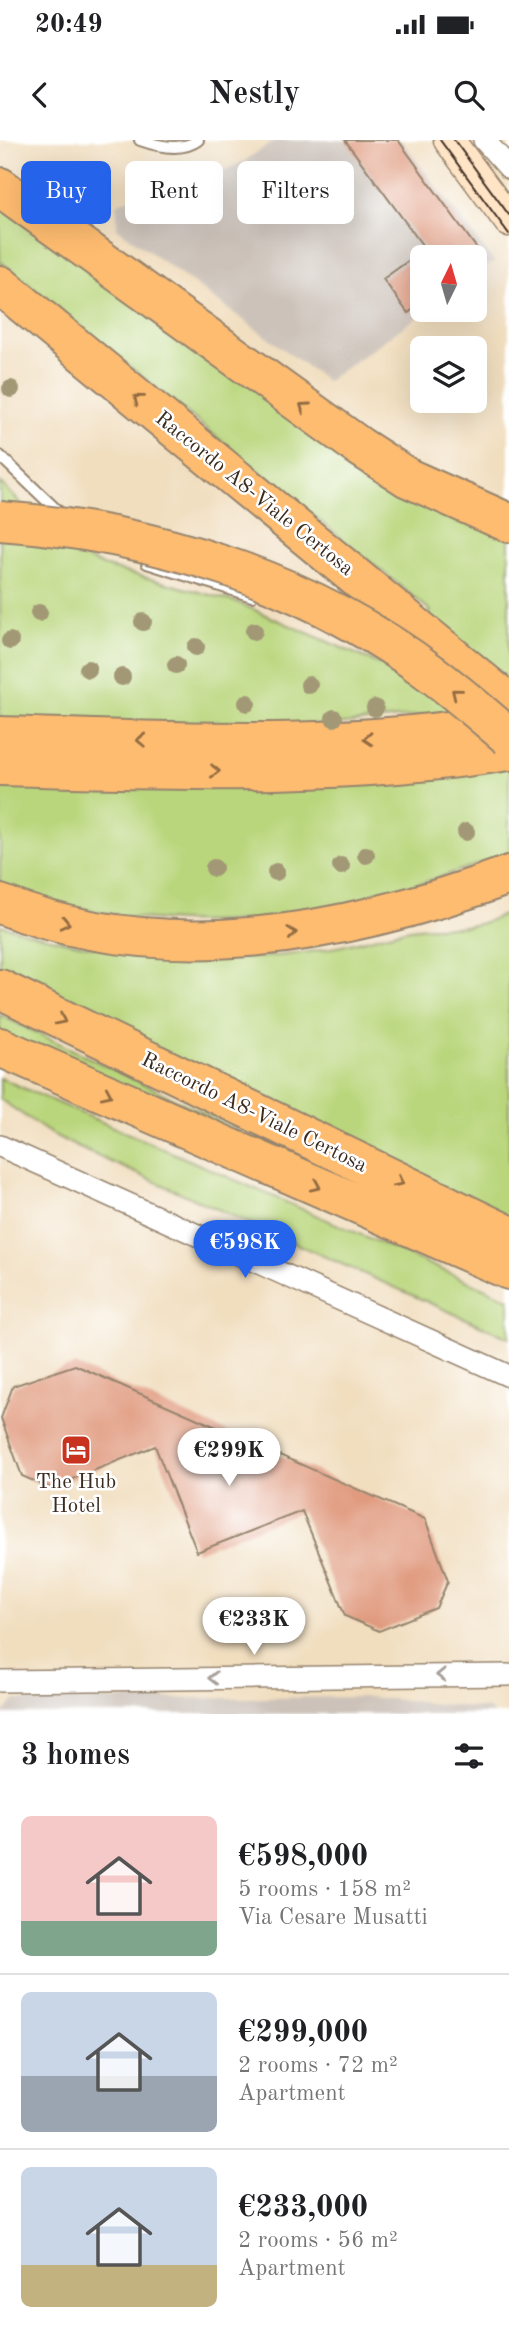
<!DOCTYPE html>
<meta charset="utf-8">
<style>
:root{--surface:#fff;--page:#f2f2f2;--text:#202124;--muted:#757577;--line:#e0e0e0;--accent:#2563eb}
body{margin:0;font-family:"Old Standard TT",serif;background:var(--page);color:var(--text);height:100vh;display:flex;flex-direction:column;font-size:26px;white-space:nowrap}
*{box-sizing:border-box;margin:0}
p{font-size:23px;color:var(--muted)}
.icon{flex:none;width:38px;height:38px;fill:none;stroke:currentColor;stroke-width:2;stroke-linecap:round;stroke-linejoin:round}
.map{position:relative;height:1574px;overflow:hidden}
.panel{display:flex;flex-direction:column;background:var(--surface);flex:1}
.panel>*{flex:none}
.banner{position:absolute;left:21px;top:21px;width:467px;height:63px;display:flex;gap:14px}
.needle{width:46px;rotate:5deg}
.buttons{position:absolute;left:410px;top:105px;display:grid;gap:14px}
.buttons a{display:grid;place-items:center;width:77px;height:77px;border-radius:10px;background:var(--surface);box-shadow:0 7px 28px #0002;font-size:35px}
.price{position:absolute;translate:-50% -60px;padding:0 16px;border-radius:24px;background:#fff;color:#222;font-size:23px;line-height:46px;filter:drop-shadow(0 2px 4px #0008)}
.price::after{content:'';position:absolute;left:50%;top:42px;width:21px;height:16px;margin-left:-10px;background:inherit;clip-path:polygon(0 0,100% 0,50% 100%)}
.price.on{background:var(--accent);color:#fff}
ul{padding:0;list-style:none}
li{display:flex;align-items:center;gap:21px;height:175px;padding:0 21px}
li+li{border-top:2px solid var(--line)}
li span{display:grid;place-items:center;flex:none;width:196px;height:140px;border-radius:10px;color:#555}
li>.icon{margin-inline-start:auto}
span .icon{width:84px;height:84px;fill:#fffc;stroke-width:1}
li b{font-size:30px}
h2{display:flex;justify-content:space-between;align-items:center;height:84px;padding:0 21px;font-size:30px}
.tag{padding:0 24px;border-radius:10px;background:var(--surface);box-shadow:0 7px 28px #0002;font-size:24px;line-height:63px}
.tag.on{background:var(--accent);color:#fff}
.status{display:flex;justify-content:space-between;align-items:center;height:49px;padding:0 35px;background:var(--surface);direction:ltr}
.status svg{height:19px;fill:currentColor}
header{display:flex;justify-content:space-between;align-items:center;height:91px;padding:0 21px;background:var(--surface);font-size:32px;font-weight:700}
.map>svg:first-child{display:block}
.industrial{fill:#ccc2b9}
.green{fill:#b9d67c;stroke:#7a804d;stroke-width:2}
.building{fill:#e09a7e}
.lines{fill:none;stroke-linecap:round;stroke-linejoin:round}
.lane-casing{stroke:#96846e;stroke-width:14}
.street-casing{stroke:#96846e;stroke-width:24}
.secondary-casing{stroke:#96846e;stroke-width:33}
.highway-casing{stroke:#96846e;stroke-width:42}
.lane{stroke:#fff;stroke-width:10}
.street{stroke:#fff;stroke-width:21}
.secondary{stroke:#ffe4c6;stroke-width:30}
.highway{stroke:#febc70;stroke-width:38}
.tram{stroke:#3b2a1e;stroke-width:2}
.highway-bridge-casing{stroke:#96846e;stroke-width:42;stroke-linecap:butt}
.highway-bridge{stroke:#febc70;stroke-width:38}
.tree{fill:#a29876}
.oneway{stroke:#936c43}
.oneway2{stroke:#a79f9a}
.labels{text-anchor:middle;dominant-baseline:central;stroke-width:5;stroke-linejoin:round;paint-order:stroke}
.street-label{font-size:21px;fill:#3b2a1e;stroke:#fff}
.poi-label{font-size:21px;fill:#3b2a1e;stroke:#fff}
</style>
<div class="status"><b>20:49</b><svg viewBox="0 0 49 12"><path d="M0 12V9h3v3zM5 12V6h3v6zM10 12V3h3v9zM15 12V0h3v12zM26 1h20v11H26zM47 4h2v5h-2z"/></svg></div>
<header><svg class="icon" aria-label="back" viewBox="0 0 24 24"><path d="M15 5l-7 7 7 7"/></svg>Nestly<svg class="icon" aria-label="search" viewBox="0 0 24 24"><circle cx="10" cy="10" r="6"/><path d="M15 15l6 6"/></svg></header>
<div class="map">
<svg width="509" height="1574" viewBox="0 0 509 1574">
<rect width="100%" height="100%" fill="#fff"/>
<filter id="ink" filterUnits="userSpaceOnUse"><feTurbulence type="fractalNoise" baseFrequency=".0143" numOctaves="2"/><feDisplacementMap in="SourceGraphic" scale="14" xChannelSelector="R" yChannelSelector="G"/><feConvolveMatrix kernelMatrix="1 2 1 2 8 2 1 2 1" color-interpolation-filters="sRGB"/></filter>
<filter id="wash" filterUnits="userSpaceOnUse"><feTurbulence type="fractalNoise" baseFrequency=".00686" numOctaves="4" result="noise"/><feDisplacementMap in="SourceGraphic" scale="28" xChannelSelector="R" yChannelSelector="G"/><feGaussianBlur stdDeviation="1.57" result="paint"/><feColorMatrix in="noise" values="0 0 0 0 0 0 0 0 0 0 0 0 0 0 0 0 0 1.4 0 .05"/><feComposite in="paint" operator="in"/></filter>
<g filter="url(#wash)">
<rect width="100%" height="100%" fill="#f1debf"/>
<path class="industrial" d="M 275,0 L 401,0 L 494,122 L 474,136 L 474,117 L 422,117 L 422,170 L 427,170 L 327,241 L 117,88 L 117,64 L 127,59 L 192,45 L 243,22 Z
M 370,1557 L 488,1569 L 494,1574 L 1,1574 L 15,1560 Z"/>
<path class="green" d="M 0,61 L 509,396 L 509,566 L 335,585 L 0,582 L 0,342 L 63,407 L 103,426 L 236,462 L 379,524 L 431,471 L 0,121 Z
M 509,625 L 509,714 C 457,731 405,750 352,764 C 239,793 109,786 0,745 L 0,639 Z
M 509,773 L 509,1080 L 0,833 L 0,785 C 109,816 209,829 322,810 C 350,805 377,796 405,790 C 428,785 451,789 474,785 C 486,783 498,777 509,773 Z
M 0,875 L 254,997 L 251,1005 L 0,895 Z
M 0,938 L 509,1159 L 509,1198 L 75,1006 L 48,992 L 0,959 Z"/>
<g id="blocks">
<path class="building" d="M 345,0 L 398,0 L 483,117 L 431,117 Z
M 422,111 L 422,163 L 408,173 L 383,139 Z
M 75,1225 L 425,1379 L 448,1441 L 436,1468 L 379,1491 L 345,1476 L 302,1371 L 197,1412 L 155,1306 L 50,1348 L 22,1336 L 1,1278 L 13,1246 Z"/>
</g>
</g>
<g filter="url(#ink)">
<use href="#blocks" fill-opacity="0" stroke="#96846e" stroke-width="2"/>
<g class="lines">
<g class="lane-casing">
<path id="lane" d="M 140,0 C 157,6 182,12 198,0
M 0,316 L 64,377
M 147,423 L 252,456"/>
</g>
<g class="street-casing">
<path id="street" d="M 484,0 L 509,28
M 0,1006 L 509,1236
M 0,1541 L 509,1535"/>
</g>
<g class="secondary-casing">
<path id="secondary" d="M 449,0 L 509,81"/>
</g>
<g class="highway-casing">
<path id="highway" d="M 0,47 L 360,307 L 408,338 L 509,383
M 0,145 L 509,563
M 0,596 C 170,601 340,612 509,582
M 0,626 C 174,630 336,638 509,611
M 0,764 C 166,830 348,794 509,735
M 0,849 L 509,1095
M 0,907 L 509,1130"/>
</g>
<use href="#lane" class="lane"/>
<use href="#street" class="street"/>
<use href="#secondary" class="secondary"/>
<use href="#highway" class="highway"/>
<path class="tram" d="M 440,0 L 509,94
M 454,0 L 509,75"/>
<g class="highway-bridge-casing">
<path id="highway-bridge" d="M 0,381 C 153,392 307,440 431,533 C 458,553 483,575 509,597"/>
</g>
<use href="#highway-bridge" class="highway-bridge"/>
</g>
<g class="tree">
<circle cx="11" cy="249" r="9"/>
<circle cx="39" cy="473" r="9"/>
<circle cx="143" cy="482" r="9"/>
<circle cx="254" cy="491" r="9"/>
<circle cx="10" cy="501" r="9"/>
<circle cx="196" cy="507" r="9"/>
<circle cx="176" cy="525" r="9"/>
<circle cx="88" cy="529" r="9"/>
<circle cx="122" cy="537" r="9"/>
<circle cx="309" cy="545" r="9"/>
<circle cx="247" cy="563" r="9"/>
<circle cx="375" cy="568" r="9"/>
<circle cx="334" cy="578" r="9"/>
<circle cx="466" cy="692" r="9"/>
<circle cx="366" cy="715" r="9"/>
<circle cx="341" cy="726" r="9"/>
<circle cx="214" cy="728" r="9"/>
<circle cx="276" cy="732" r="9"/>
</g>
<defs><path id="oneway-chevron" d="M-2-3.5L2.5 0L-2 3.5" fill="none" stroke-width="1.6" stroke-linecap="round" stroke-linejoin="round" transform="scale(1.75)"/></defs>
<g class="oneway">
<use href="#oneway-chevron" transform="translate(138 259) rotate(-141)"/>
<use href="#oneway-chevron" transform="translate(304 267) rotate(-145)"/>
<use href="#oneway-chevron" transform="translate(456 553) rotate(-141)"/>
<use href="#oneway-chevron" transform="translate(368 599) rotate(176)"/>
<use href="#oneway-chevron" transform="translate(141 600) rotate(-178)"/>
<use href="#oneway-chevron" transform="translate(215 631) rotate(1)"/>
<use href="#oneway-chevron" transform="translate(65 783) rotate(13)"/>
<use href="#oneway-chevron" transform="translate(292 793) rotate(-7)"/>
<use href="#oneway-chevron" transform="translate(61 880) rotate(26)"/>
<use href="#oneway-chevron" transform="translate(107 954) rotate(24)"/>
<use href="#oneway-chevron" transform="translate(399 1042) rotate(26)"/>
<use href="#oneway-chevron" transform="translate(316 1046) rotate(24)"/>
</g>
<g class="oneway2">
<use href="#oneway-chevron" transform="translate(441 1535) rotate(179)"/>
<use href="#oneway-chevron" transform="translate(213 1538) rotate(179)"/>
</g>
</g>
<defs>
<g id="hotel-square" transform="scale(1.575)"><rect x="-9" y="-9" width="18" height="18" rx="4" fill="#c8321e" stroke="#fff"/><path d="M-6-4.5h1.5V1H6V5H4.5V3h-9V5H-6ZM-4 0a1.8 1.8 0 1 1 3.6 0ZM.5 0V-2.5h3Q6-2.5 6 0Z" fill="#fff"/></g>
</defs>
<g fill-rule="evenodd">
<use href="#hotel-square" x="76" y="1310"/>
</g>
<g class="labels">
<g class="street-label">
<text transform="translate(254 354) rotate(39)">Raccordo A8-Viale Certosa</text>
<text transform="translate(254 973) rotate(26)">Raccordo A8-Viale Certosa</text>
</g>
<g class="poi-label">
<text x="76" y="1342">The Hub<tspan x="76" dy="24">Hotel</tspan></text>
</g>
</g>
</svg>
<div class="buttons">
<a><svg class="needle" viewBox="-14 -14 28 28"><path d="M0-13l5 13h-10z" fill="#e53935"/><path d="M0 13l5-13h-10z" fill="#757577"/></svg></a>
<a><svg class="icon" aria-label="layers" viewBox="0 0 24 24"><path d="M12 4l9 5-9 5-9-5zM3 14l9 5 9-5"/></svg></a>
</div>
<b class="price on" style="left:245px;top:1140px">€598K</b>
<b class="price" style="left:229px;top:1348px">€299K</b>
<b class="price" style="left:254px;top:1517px">€233K</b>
<div class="banner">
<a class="tag on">Buy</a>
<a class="tag">Rent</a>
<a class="tag">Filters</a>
</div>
</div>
<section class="panel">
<h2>3 homes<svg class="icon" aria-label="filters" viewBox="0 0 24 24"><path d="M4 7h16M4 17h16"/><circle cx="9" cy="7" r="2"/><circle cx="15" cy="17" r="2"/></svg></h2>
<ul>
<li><span style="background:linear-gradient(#f6c9c9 75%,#7fa58c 0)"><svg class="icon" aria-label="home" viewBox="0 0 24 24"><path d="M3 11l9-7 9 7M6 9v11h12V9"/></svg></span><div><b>€598,000</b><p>5 rooms · 158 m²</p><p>Via Cesare Musatti</p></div></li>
<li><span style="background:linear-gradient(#c9d6e8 60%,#9aa5b1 0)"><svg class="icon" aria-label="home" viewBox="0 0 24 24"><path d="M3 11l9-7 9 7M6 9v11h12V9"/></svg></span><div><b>€299,000</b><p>2 rooms · 72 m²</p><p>Apartment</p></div></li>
<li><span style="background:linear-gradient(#c9d6e8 70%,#c2b280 0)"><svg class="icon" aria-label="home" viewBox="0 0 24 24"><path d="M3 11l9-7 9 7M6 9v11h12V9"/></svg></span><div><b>€233,000</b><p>2 rooms · 56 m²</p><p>Apartment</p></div></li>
</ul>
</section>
